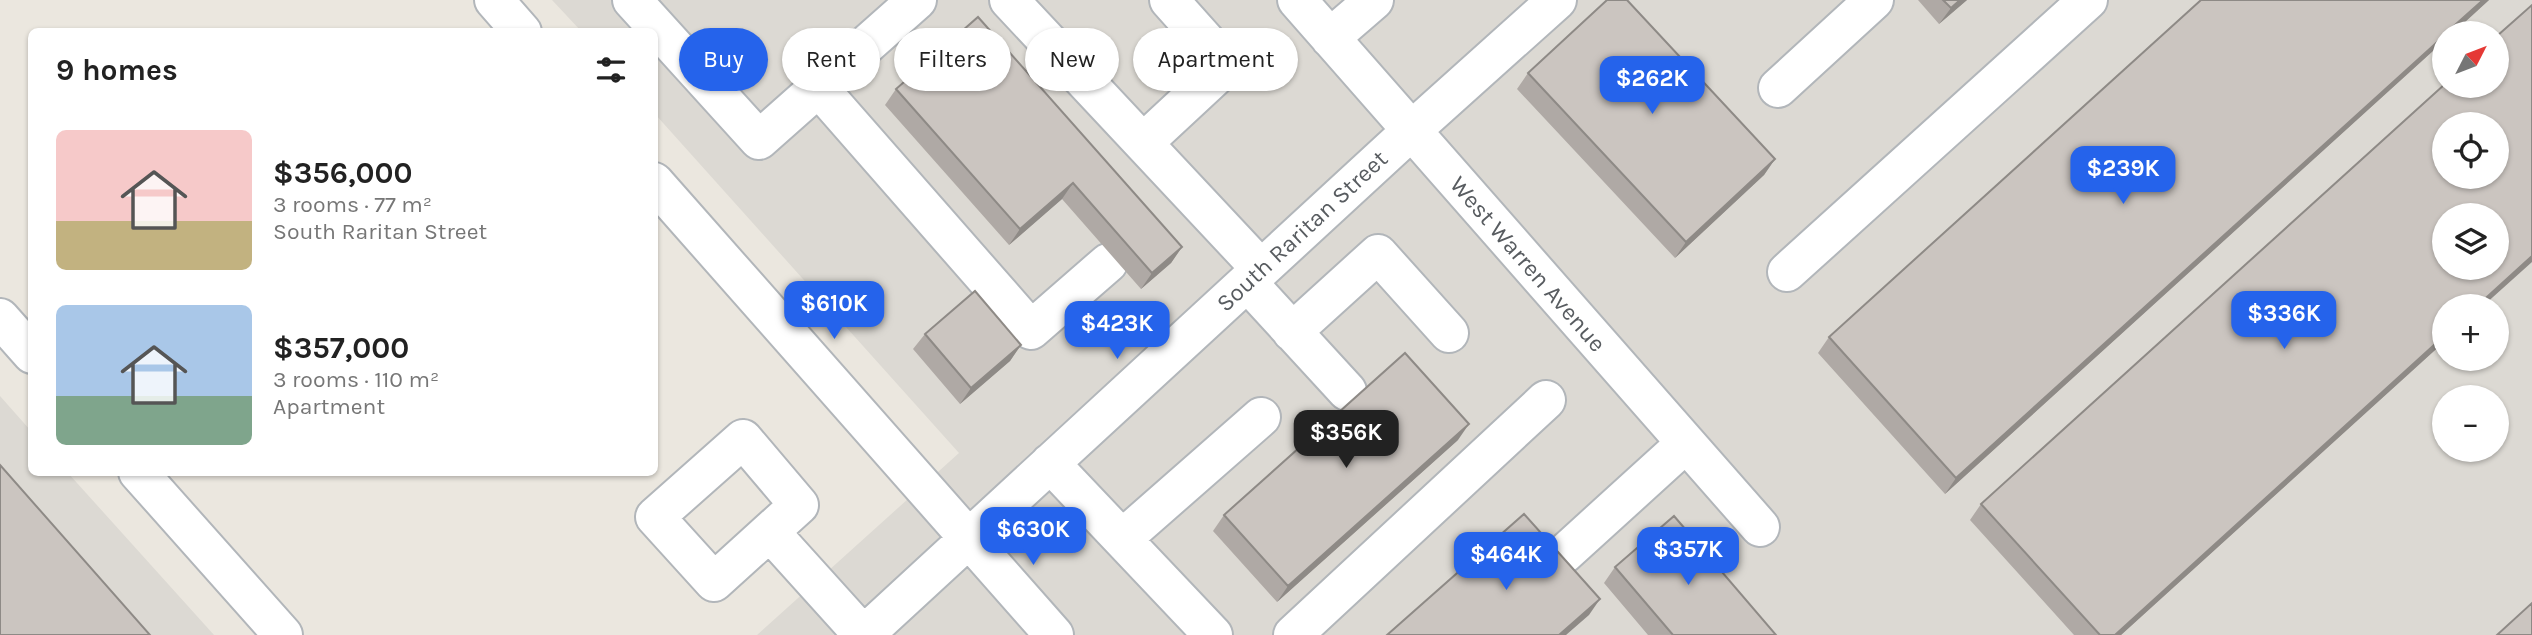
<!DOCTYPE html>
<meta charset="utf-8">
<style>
:root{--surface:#fff;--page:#f2f2f2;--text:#222;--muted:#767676;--accent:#2563eb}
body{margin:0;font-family:Karla,sans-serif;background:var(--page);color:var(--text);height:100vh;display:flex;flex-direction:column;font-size:26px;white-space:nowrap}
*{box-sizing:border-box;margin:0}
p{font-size:23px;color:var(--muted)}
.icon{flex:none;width:38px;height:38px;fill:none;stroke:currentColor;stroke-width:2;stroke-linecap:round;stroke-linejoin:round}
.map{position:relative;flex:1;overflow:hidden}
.side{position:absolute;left:28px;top:28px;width:630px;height:448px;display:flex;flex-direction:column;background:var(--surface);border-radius:10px;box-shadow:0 2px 5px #0004}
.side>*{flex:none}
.guide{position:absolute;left:679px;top:28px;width:665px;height:63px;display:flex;gap:14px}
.needle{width:46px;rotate:48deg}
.tools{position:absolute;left:2432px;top:21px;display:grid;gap:14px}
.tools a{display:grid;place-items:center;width:77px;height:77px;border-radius:50%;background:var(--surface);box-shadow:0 2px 5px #0004;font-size:35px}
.price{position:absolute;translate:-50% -60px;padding:0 16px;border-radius:14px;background:var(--accent);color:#fff;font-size:23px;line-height:46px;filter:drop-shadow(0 2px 4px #0008)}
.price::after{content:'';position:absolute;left:50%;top:42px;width:21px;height:16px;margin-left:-10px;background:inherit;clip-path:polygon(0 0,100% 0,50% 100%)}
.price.on{background:#222;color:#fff}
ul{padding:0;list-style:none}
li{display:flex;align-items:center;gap:21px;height:175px;padding:0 28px}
li span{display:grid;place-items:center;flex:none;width:196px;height:140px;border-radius:10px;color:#555}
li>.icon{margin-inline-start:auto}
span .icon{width:84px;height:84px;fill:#fffc;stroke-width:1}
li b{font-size:30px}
h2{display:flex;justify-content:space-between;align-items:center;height:84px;padding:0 28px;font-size:30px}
.chip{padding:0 24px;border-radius:32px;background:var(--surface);box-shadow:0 2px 5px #0004;font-size:24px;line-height:63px}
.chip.on{background:var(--accent);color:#fff}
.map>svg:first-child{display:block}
.industrial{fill:#dcd9d3;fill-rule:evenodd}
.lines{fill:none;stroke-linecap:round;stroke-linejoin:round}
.minor-casing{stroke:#b2b6ba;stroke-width:42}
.minor{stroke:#fff;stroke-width:38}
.wall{fill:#afa9a5}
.shaded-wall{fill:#8e8a86}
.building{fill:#cbc5c0;stroke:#8e8a86;stroke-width:2;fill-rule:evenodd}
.labels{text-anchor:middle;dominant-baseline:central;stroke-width:5;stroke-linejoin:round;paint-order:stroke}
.street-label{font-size:24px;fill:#585c60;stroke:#fff}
</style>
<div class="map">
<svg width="2532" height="635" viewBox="0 0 2532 635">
<rect width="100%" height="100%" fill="#ebe7df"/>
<path class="industrial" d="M 552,0 L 2532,0 L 2532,635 L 757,635 L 959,453 L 655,114 L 654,32 L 581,31 ZM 2445,33 L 2497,33 L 2497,86 L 2445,86 ZM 2445,124 L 2497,124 L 2497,177 L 2445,177 ZM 2445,215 L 2497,215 L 2497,268 L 2445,268 ZM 2445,306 L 2497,306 L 2497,359 L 2445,359 ZM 2445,397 L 2497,397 L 2497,450 L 2445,450 Z
M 0,396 L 31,431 L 32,472 L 68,473 L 214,635 L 0,635 Z"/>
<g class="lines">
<g class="minor-casing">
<path id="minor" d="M 494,0 L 522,32
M 632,0 L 759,140 L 917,0
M 1009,0 L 1261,269
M 1297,0 L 1760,527
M 1330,38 L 1374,0
M 818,87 L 1031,330 L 1108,263
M 1778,88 L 1874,0
M 1143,143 L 1227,65 L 1169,0
M 654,182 L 1054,635
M 1787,272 L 2088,0
M 1247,282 L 1347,391
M 0,318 L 32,354
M 1292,332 L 1378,254 L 1449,333
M 743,439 L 799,505 L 714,582 L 655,517 Z
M 1050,463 L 1213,635
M 138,472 L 283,635
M 770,532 L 863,635
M 1122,539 L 1261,417
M 1564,554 L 1685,444
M 864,635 L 1411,131 L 1557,0
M 1293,635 L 1546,400"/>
</g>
<use href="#minor" class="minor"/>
</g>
<path class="wall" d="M 1918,0 L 1967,0 L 1939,24 Z
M 2201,0 L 2489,0 L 2453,33 L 2445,33 L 2445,40 L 1945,494 L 1818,353 L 1829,337 Z
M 978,17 L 1182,247 L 1171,263 L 1141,289 L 1062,199 L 1009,245 L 885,105 L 896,89 Z
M 1528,73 L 1775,159 L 1764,175 L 1675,258 L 1517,89 Z
M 2445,306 L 2445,341 L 2121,635 L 2074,635 L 1970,520 L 1981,504 Z
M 925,334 L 1021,345 L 1010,361 L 960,404 L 913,349 Z
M 1458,440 L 1277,602 L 1213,531 L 1224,515 Z
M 1615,567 L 1776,635 L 1648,635 L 1604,583 Z"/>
<path class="shaded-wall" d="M 1960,0 L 1967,0 L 1939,24 L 1951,8 Z
M 2483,0 L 2489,0 L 2453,33 L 2446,33 Z
M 2445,35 L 2445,40 L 1945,494 L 1956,478 Z
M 1775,159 L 1764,175 L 1675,258 L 1686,242 Z
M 1073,183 L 1062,199 L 1009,245 L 1020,229 Z
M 1182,247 L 1171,263 L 1141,289 L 1152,273 Z
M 2532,256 L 2532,262 L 2483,306 L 2477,306 Z
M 2445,335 L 2445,341 L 2121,635 L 2115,635 Z
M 1021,345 L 1010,361 L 960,404 L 971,388 Z
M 1469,424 L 1458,440 L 1277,602 L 1288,586 Z
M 1600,599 L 1589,615 L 1566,635 L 1559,635 Z"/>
<path class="building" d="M 1607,0 L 1627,0 L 1775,159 L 1686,242 L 1528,73 Z
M 1943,0 L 1960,0 L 1951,8 Z
M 2201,0 L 2483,0 L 2446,33 L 2445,33 L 2445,35 L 1956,478 L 1829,337 Z
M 2532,5 L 2532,256 L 2477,306 L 2445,306 L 2445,335 L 2115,635 L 2100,635 L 1981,504 L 2445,84 L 2445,86 L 2497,86 L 2497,36 ZM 2445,124 L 2497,124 L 2497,177 L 2445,177 ZM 2445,215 L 2497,215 L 2497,268 L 2445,268 Z
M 978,17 L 1182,247 L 1152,273 L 1073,183 L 1020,229 L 896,89 Z
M 975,291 L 1021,345 L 971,388 L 925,334 Z
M 1405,353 L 1469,424 L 1288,586 L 1224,515 Z
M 0,465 L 150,635 L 0,635 Z
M 1524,514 L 1600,599 L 1559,635 L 1387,635 Z
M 1674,516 L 1776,635 L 1673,635 L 1615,567 Z
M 2532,603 L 2532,635 L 2497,635 Z"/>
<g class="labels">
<g class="street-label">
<text transform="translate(1302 231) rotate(-43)">South Raritan Street</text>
<text transform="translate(1528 264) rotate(49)">West Warren Avenue</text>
</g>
</g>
</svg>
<div class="tools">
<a><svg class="needle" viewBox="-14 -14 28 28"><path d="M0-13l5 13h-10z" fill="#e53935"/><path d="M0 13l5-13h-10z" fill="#767676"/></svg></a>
<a><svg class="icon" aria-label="locate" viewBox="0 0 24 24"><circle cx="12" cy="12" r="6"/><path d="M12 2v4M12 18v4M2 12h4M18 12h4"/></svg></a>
<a><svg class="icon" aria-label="layers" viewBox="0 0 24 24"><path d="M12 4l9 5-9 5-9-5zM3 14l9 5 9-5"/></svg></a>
<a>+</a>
<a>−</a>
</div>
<b class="price" style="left:1652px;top:116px">$262K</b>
<b class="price" style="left:2123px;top:206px">$239K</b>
<b class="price" style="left:834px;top:341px">$610K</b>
<b class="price" style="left:2284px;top:351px">$336K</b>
<b class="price" style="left:1117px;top:361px">$423K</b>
<b class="price on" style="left:1346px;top:470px">$356K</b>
<b class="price" style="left:1033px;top:567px">$630K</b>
<b class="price" style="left:1688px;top:587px">$357K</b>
<b class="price" style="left:1506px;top:592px">$464K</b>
<div class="guide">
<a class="chip on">Buy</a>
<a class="chip">Rent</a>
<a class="chip">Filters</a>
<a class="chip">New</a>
<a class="chip">Apartment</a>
</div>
<section class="side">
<h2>9 homes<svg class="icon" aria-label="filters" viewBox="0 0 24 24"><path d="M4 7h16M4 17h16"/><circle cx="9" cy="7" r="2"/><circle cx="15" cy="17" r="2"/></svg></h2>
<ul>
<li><span style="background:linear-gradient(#f6c9c9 65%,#c2b280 0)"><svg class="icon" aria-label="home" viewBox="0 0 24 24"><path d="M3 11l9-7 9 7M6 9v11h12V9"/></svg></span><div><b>$356,000</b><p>3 rooms · 77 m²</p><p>South Raritan Street</p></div></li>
<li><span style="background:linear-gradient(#a9c7e8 65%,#7fa58c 0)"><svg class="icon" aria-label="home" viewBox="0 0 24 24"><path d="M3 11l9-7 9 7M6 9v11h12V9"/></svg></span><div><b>$357,000</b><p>3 rooms · 110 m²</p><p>Apartment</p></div></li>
</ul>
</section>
</div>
